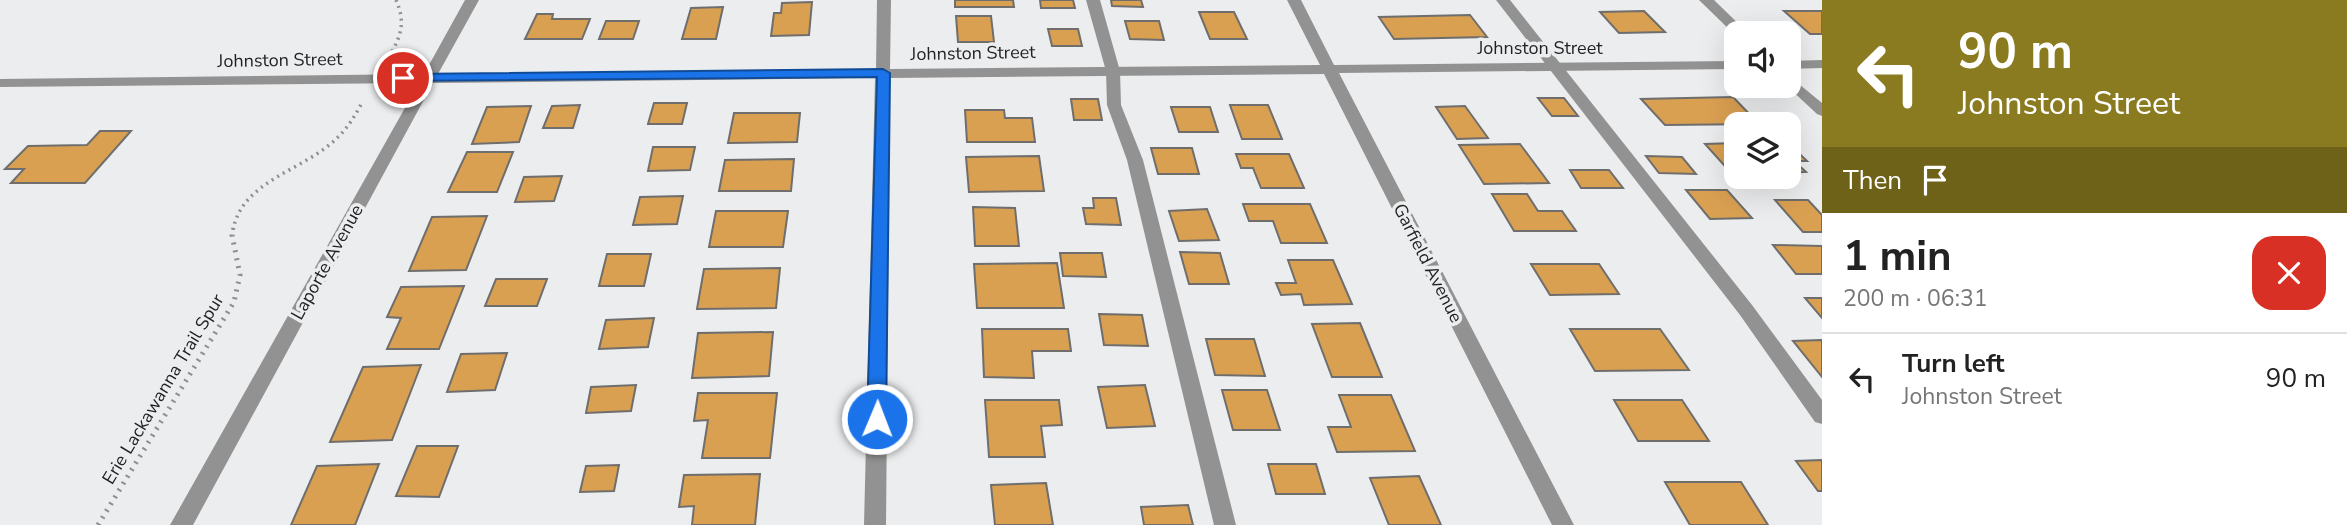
<!DOCTYPE html>
<meta charset="utf-8">
<style>
:root{--surface:#fff;--page:#f6f6f6;--text:#222;--muted:#767676;--line:#e0e0e0}
body{margin:0;font-family:"Nunito Sans",sans-serif;background:var(--page);color:var(--text);height:100vh;display:flex;flex-direction:column;font-size:26px;white-space:nowrap}
*{box-sizing:border-box;margin:0}
p{font-size:23px;color:var(--muted)}
.icon{flex:none;width:38px;height:38px;fill:none;stroke:currentColor;stroke-width:2;stroke-linecap:round;stroke-linejoin:round}
.map{position:relative;flex:1;overflow:hidden}
.side{display:flex;flex-direction:column;background:var(--surface);width:525px}
.side>*{flex:none}
.guide{background:#8a7b20;color:#fff;overflow:hidden}
.fabs{position:absolute;left:1724px;top:21px;display:grid;gap:14px}
.fabs a{display:grid;place-items:center;width:77px;height:77px;border-radius:14px;background:var(--surface);box-shadow:0 7px 28px #0002;font-size:35px}
.pin{position:absolute;display:grid;place-items:center;width:60px;height:60px;color:#fff;margin:-30px;border:4px solid #fff;border-radius:50%;box-shadow:0 2px 7px #0007}
.me{position:absolute;width:77px;margin:-38px;rotate:1deg;stroke-linejoin:round;filter:drop-shadow(0 0 5px #0008)}
.turn{display:flex;align-items:center;gap:24px;height:147px;padding:0 21px;font-size:32px}
.turn .icon{width:91px;height:91px;stroke-width:2.5}
.turn b{display:block;font-size:49px;line-height:60px}
.then{display:flex;align-items:center;height:66px;padding:0 21px;background:#0003;gap:14px;font-size:26px}
.round{display:grid;place-items:center;flex:none;width:74px;height:74px;border-radius:21px;background:var(--page)}
.summary{display:flex;align-items:center;justify-content:space-between;height:119px;padding:0 21px}
h1{font-size:42px;font-weight:700;line-height:52px}
ul{padding:0;list-style:none}
li{display:flex;align-items:center;gap:21px;height:91px;padding:0 21px;border-top:2px solid var(--line)}
li div{flex:1}
li b{display:block;font-size:26px}
li em{font-style:normal}
main{display:flex;flex:1;min-height:0}
.map>svg:first-child{display:block}
</style>
<main>
<div class="map">
<svg width="1822" height="525" viewBox="0 0 1822 525">
<rect width="100%" height="100%" fill="#ecedee"/>
<path fill="#daa052" stroke="#6f6e6d" stroke-width="2" d="M955,0H1013L1014,7H955Z
M1040,0H1073L1075,8H1041Z
M1111,0H1141L1143,7L1112,6Z
M812,2L809,35L771,36L774,13H781L782,3Z
M723,7L716,39H682L691,8Z
M1644,11L1665,32L1619,33L1600,12Z
M1784,11H1822V34H1810Z
M1199,12H1234L1247,39H1210Z
M537,14H553L552,19H590L582,39H525Z
M1470,15L1487,37L1394,39L1379,17Z
M956,16H991L994,42H958Z
M606,21H639L633,39H599Z
M1125,21H1159L1164,40L1130,39Z
M1048,29H1078L1082,46H1052Z
M1733,97L1759,124L1665,125L1641,99Z
M1538,98H1564L1578,116H1552Z
M1071,99H1098L1102,120H1074Z
M654,103H687L682,124H648Z
M580,105L573,128H543L552,106Z
M1230,105H1268L1282,139H1242Z
M531,106L519,142L472,144L487,107Z
M1465,106L1488,138L1457,139L1436,107Z
M1171,107H1210L1218,132H1179Z
M965,110H1004L1005,118H1032L1035,142H967Z
M734,113H800L797,142L728,143Z
M100,131H131L85,183H11L24,169H5L28,146L87,145Z
M1736,143V174H1732L1705,144Z
M1788,143L1807,161H1794L1806,172L1788,173Z
M1520,144L1549,183L1484,184L1459,145Z
M653,147H695L690,170L648,171Z
M1151,148H1192L1199,174H1158Z
M467,152H513L497,192H448Z
M1236,154H1289L1304,188H1261L1253,168H1241Z
M1039,156L1044,191L969,192L966,157Z
M1646,156L1682,157L1696,174L1659,173Z
M794,159L791,191H719L725,160Z
M1570,170H1609L1623,188H1581Z
M562,176L554,201L515,202L524,177Z
M1686,190H1727L1752,218L1710,219Z
M1492,194H1527L1538,211H1562L1576,231H1514Z
M683,196L677,224L633,225L640,197Z
M1093,198H1116L1121,225L1086,224L1083,208H1094Z
M1775,200H1808L1822,215V232H1803Z
M1243,204H1310L1327,243H1281L1273,221H1249Z
M973,207L1015,208L1019,246H975Z
M1207,209L1219,240L1179,241L1169,211Z
M716,211H788L783,247H709Z
M487,216L466,270L409,271L432,217Z
M1773,245L1822,246V274H1796Z
M1180,252L1220,253L1229,284H1189Z
M1060,253H1102L1106,277L1063,276Z
M607,254H651L644,286H599Z
M1288,260H1333L1352,304L1304,305L1301,294L1281,295L1276,283H1296Z
M1057,263L1064,308H977L974,264Z
M1531,264H1599L1619,294L1550,295Z
M780,268L776,308L697,309L704,269Z
M496,279H547L537,306H485Z
M464,286L439,349H387L401,318L387,317L401,287Z
M1805,298H1822V318Z
M1099,314L1142,315L1148,346L1104,345Z
M654,318L648,347L599,349L606,320Z
M1360,323L1382,377H1332L1312,324Z
M982,329H1068L1071,351H1032L1034,378L984,377Z
M1570,329H1660L1689,370L1595,371Z
M773,332L769,376L692,378L698,333Z
M1206,339H1254L1265,376L1215,375Z
M1822,340V377L1793,341Z
M507,353L495,390L447,392L461,354Z
M421,365L392,440L330,442L363,367Z
M636,385L631,411L586,413L591,387Z
M1145,385L1155,426L1107,428L1098,387Z
M1222,390H1267L1280,430H1233Z
M698,393H777L770,458H702L708,420L694,421Z
M1339,395H1391L1415,451L1337,452L1328,427H1351Z
M985,400H1059L1062,425L1041,426L1045,457H989Z
M1614,400H1682L1709,441H1638Z
M417,446H458L439,497L396,496Z
M1822,460V491H1818L1796,461Z
M379,464L355,525H291L317,466Z
M1268,464H1316L1325,494H1276Z
M619,465L614,491L580,492L586,466Z
M760,474L755,525H692L694,506L679,507L684,475Z
M1419,476L1441,525H1389L1370,478Z
M1665,482H1741L1768,525H1690Z
M1046,483L1053,525H995L991,485Z
M1188,505L1193,525H1144L1141,507Z"/>
<g fill="none" stroke-linecap="round" stroke-linejoin="round">
<path stroke="#8e8f90" stroke-width="3.5" stroke-dasharray="2 4.5" stroke-linecap="butt" d="M389,57C401,36 406,23 396,0
M233,230C242,181 302,171 335,140C347,129 355,116 363,101"/>
<path stroke="#8e8f90" stroke-width="5" stroke-dasharray="2 6" stroke-linecap="butt" d="M98,525L234,302L240,275L232,235L233,228"/>
<path fill="#929292" fill-rule="evenodd" d="M1086,0H1100L1120,71L1121,105L1143,160L1236,525H1214L1127,160L1107,105L1106,71Z
M1496,0H1510L1752,305L1822,400V424L1815,422L1740,315Z"/>
<path fill="#929292" fill-rule="evenodd" d="M465,0H479L438,74L876,70L877,0H891L890,69L1320,65L1287,0H1301L1334,65L1736,61V69L1339,73L1574,525H1552L1324,74L890,78L886,525H864L875,78L433,83L193,525H170L419,83L0,87V79L424,74Z
M1699,0H1714L1748,33H1736V36Z
M1822,60V68L1788,69V61Z
M1788,75L1822,103V116L1817,114L1787,86Z"/>
</g>
<path fill="#1a73e8" stroke="#114b97" stroke-width="2" d="M883,69L890,73L886,419L883,424L877,426L870,424L867,419L877,77L403,81L397,78L403,74Z"/>
<g text-anchor="middle" stroke-width="7" stroke-linejoin="round" paint-order="stroke">
<g font-size="18" fill="#1f2020" stroke="#ecedee">
<text x="1540" y="54">Johnston Street</text>
<text transform="translate(973 53) rotate(-1)" y="6">Johnston Street</text>
<text transform="translate(280 60) rotate(-1)" y="6">Johnston Street</text>
<text transform="translate(327 262) rotate(-61)" y="6">Laporte Avenue</text>
<text transform="translate(1428 263) rotate(63)" y="6">Garfield Avenue</text>
<text transform="translate(163 389) rotate(-59)" y="6">Erie Lackawanna Trail Spur</text>
</g>
</g>
</svg>
<div class="fabs">
<a><svg class="icon" aria-label="sound" viewBox="0 0 24 24"><path d="M4 9h4l5-4v14l-5-4H4zM17 9q2 3 0 6"/></svg></a>
<a><svg class="icon" aria-label="layers" viewBox="0 0 24 24"><path d="M12 4l9 5-9 5-9-5zM3 14l9 5 9-5"/></svg></a>
</div>
<div class="pin" style="left:403px;top:78px;background:#d93025"><svg class="icon" aria-label="arrive" viewBox="0 0 24 24"><path d="M6 21V4h12l-3 4 3 4H6"/></svg></div>
<svg class="me" style="left:877px;top:419px" viewBox="-20 -20 40 40"><circle r="17" fill="#1a73e8" stroke="#fff" stroke-width="3"/><path d="M0-11L8 9 0 5-8 9z" fill="#fff"/></svg>
</div>
<section class="side">
<div class="guide">
<div class="turn"><svg class="icon" aria-label="left" viewBox="0 0 24 24"><path d="M17 20v-9H6M10 6l-5 5 5 5"/></svg><div><b>90 m</b>Johnston Street</div></div>
<div class="then">Then<svg class="icon" aria-label="arrive" viewBox="0 0 24 24"><path d="M6 21V4h12l-3 4 3 4H6"/></svg></div>
</div>
<div class="summary"><div><h1>1 min</h1><p>200 m · 06:31</p></div><a class="round" style="background:#d93025;color:#fff"><svg class="icon" aria-label="close" viewBox="0 0 24 24"><path d="M6 6l12 12M18 6L6 18"/></svg></a></div>
<ul>
<li><svg class="icon" aria-label="left" viewBox="0 0 24 24"><path d="M17 20v-9H6M10 6l-5 5 5 5"/></svg><div><b>Turn left</b><p>Johnston Street</p></div><em>90 m</em></li>
</ul>
</section>
</main>
